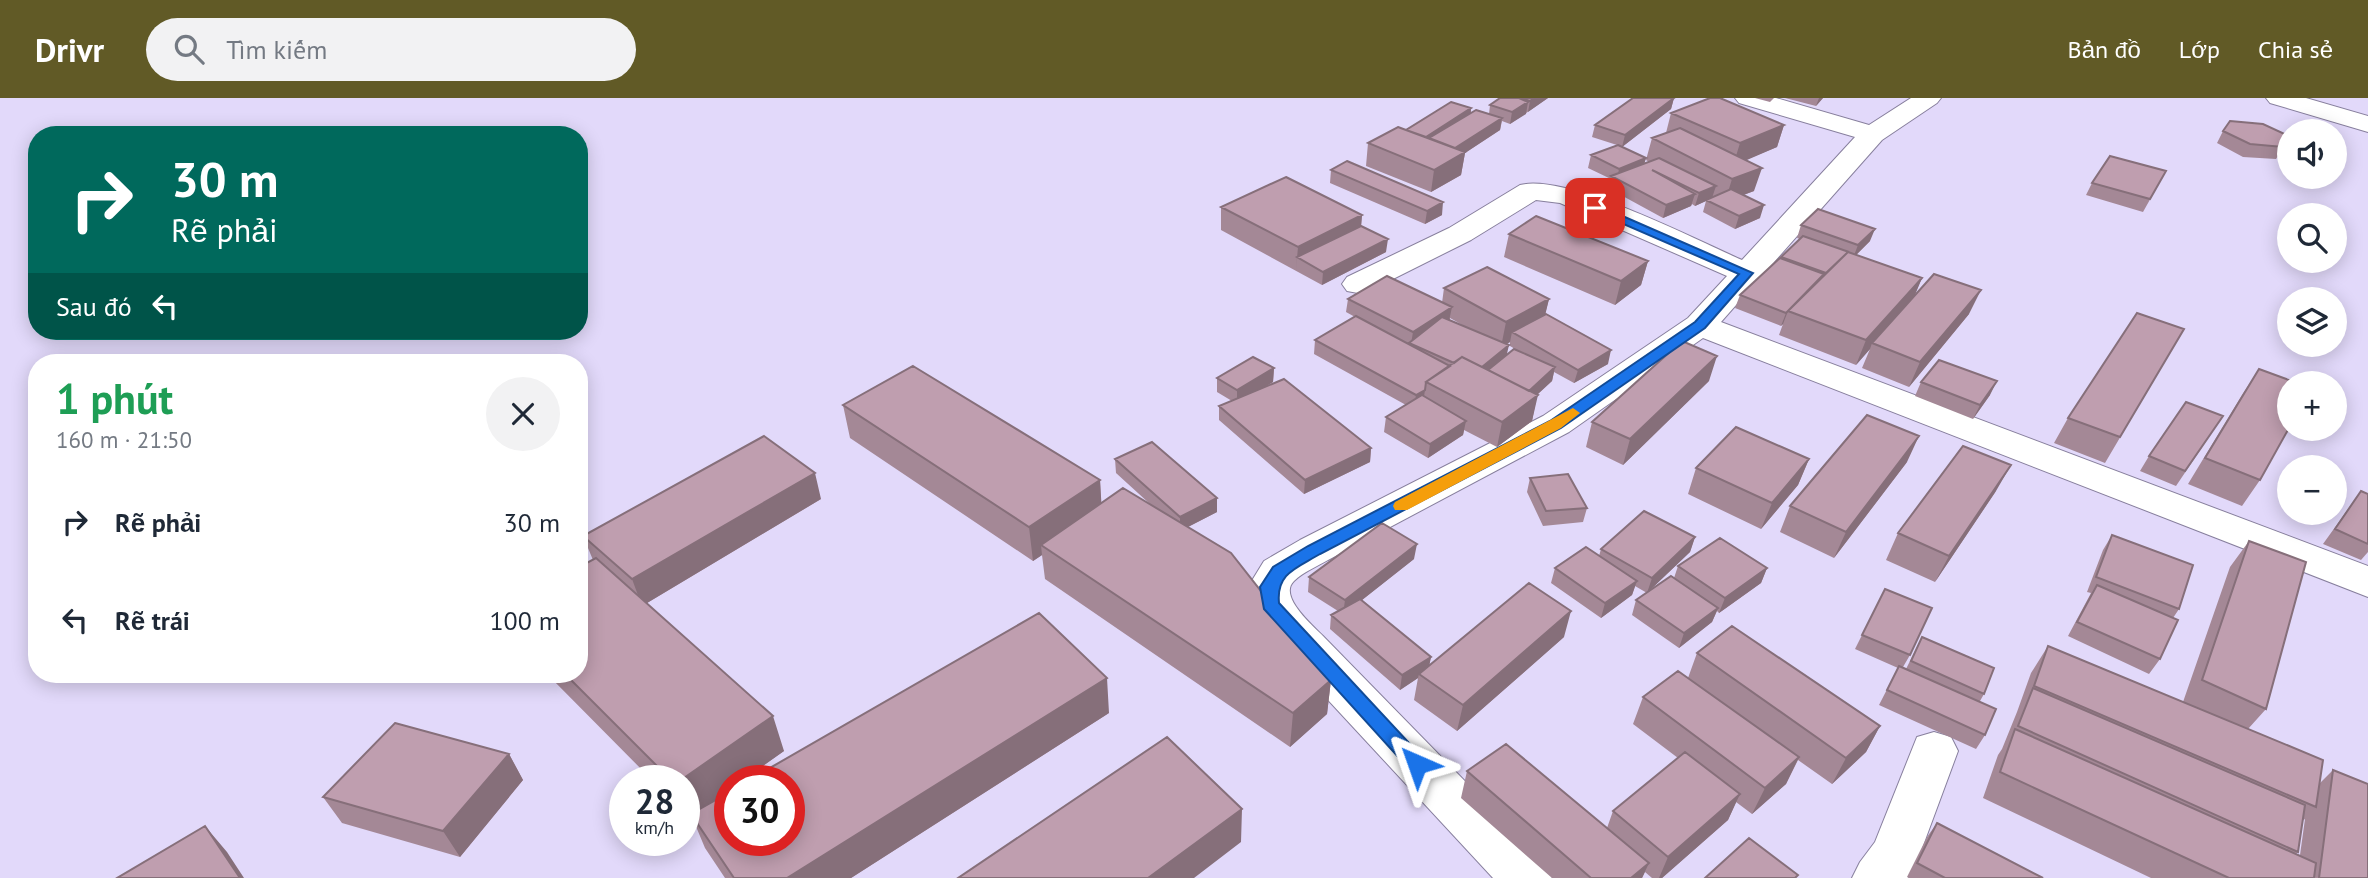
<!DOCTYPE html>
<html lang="vi">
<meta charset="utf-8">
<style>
:root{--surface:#fff;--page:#f2f2f3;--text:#1f2937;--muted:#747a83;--accent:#615a26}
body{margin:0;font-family:"PT Sans",sans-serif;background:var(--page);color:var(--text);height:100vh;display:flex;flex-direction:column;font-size:26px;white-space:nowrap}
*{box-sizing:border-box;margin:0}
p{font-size:23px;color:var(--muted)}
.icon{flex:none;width:38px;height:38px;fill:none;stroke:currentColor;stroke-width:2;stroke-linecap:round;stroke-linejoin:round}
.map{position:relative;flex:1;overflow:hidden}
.sheet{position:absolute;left:28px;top:256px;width:560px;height:329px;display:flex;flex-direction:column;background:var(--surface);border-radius:28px;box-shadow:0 4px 18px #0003}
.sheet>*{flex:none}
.guide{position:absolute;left:28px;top:28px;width:560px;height:214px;border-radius:28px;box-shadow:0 4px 18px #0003;background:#00695c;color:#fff;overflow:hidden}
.tools{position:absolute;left:2277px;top:21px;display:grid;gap:14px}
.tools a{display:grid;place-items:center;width:70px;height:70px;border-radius:50%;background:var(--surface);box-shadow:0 4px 18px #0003;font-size:35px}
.speed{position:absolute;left:609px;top:667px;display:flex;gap:14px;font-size:35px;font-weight:700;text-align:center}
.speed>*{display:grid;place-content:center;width:91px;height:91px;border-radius:50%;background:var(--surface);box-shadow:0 4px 18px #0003;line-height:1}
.speed small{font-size:18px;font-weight:400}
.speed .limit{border:10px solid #d22;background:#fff;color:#111}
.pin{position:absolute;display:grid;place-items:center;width:60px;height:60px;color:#fff;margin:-30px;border-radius:14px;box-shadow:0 4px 10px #0006}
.me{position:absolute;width:77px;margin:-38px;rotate:317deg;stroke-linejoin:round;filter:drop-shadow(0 0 5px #0008)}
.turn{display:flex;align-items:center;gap:24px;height:147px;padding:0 28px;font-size:32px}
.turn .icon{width:91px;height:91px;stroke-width:2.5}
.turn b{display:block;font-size:49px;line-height:60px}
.then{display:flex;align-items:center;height:66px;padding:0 28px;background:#0003;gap:14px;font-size:26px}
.round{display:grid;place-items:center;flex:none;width:74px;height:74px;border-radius:37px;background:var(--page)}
.headline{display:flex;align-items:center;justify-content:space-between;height:119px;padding:0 28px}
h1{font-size:42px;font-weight:700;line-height:52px;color:#1e9e55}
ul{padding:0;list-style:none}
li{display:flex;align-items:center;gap:21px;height:98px;padding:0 28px}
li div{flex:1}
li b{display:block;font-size:26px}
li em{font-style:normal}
header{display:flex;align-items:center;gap:42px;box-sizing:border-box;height:98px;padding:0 35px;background:var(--accent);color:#fff}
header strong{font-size:33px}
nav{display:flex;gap:38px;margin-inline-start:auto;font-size:24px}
.search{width:490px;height:63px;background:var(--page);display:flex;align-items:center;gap:18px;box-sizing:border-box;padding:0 24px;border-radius:38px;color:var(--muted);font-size:26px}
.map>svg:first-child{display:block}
</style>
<header>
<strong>Drivr</strong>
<div class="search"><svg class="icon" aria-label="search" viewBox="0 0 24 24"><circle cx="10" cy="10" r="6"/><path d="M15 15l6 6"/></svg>Tìm kiếm</div>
<nav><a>Bản đồ</a><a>Lớp</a><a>Chia sẻ</a></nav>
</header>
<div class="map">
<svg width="2368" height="780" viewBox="0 0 2368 780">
<rect width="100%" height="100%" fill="#e2d9fa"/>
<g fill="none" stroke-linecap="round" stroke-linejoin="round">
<g stroke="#877f9d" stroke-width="2">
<path id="minor" d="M1735,0H1776L1869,27L1911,0H1941L1937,5L1882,42L1721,224L2368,468V499L1703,240L1569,334L1328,462C1318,468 1303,474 1294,483C1278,498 1312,527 1323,538L1544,764L1552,780H1493L1291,562L1249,507L1248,489L1264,463L1300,442L1543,318L1688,220L1727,178L1560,105L1536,102L1471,142L1369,193L1358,195L1347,193L1342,186L1347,179L1449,130L1520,87C1567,75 1694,141 1742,162L1855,39L1739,5Z
M2266,0H2306L2368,18V34L2270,5Z
M1934,634L1951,639L1958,653L1914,772L1908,780H1852L1860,764L1875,744L1917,639Z"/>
</g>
<use href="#minor" fill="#fff" fill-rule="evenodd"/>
</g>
<path fill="#a48896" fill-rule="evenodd" d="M1500,0H1548L1510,26L1502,23L1500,32L1465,55L1461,77L1431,94L1366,68L1368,45L1406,32L1471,10V15L1489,16L1490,7Z
M1674,0L1671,11L1622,49L1646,60L1644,66L1649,64L1646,62L1652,40L1666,35L1671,15L1784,27L1777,49L1745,62L1754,93L1743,97L1760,120L1735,131L1703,114L1706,103L1695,108L1692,106L1691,108L1663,120L1608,90L1611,81L1588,70L1591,57L1617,47L1592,39L1595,27Z
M1755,0H1774L1770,4Z
M1785,0H1823L1816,8Z
M2223,33L2289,41L2276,61L2243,59L2217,45Z
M1331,72L1442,117L1425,126L1330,85Z
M2166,73L2143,114L2086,97L2092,85Z
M1221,109L1362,117L1361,128L1386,154L1322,187L1221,132Z
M1801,127L1870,143L1856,157L1922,180L1914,198L1969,216L1909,289L1862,270L1870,251L1856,267L1779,237L1783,226L1781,228L1735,210L1740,197L1781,160L1800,141L1797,140Z
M1509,136L1648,163L1641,187L1615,207L1504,159Z
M1444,190L1549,201L1545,216L1608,266L1574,285L1554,274L1552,283L1537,297L1532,323L1497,349L1464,332L1463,337L1428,360L1384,334L1386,319L1406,307L1314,256L1315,242L1355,219L1346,214L1348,201L1442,205ZM1450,220L1466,229L1450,222ZM1510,244V248L1520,254L1507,257V246Z
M2184,231L2105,365L2054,345L2068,320Z
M1274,270L1273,284L1265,289L1371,350L1370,364L1304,396L1219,322V308L1232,303L1217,294V280Z
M2259,271L2260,382L2242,408L2188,386L2242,297Z
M1709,283L1623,367L1586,349L1592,324Z
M1921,284L1990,297L1973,321L1915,298Z
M843,307L1100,382L1101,405L1150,406L1116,375L1115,361L1217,414L1188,429L1331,582L1327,616L1290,649L1045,481L1042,457L1033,463L850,340Z
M2223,318L2176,388L2140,373L2149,358Z
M1809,361L1798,387L1761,431L1688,396L1696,370Z
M1907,364L1834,460L1780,434L1790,408Z
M1530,380L1587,410L1583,424L1543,428L1527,394Z
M1996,393L1935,484L1886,462L1898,435Z
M2361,393L2368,396V454L2361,462L2323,446Z
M821,401L647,505L784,653L743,682H730V692L717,701L1109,615L851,780H725L705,750L692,719L690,721L684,715V682H652L547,576H579L593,462L583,438Z
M2112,437L2179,511L2173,520L2160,561L2149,576L2068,538L2091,495L2087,494L2103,452Z
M1695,439L1690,454L1647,495L1635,488L1632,497L1601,520L1551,485L1555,470L1599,458L1601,451Z
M2249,443L2266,611L2248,631L2319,686L2333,672L2368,780H2151L1983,700L1998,657L2002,651L2017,614L2031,575L2048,548L2183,604L2230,469ZM2305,721L2300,757L2296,756L2298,754L2302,723Z
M1414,461L1362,502L1431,559L1429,567L1564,539L1457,633L1414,602L1418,580L1400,592L1330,531L1331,517L1338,513L1308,494L1309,479Z
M1678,468L1767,470L1761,485L1719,515L1717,513L1712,524L1679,550L1632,517L1636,502L1674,480Z
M1885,491L1910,557L1903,569L1906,571L1922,539L1984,596L1980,603L1985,637L1976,651L1879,607L1898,570L1855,551Z
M1697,555L1880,628L1866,654L1832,686L1798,662L1786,686L1752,716L1736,704L1728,722L1662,780H1652L1645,774L1642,780H1552L1461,700L1467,673L1607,730L1613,713L1678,660L1633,626L1643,599L1688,580Z
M509,656L523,682L460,759L342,725L323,699Z
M1937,725L2043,780H1909L1907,779L1927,739Z"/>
<path fill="#866f7a" d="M1534,0H1548L1528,14L1530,3Z
M1674,0L1671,11L1622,49L1625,37Z
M1819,0H1823L1816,8Z
M1528,4L1526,16L1510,26L1512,14Z
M1471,10L1470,22L1429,49L1418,44Z
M1502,20L1500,32L1465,55L1461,77L1431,94L1434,72L1447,55Z
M1784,27L1777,49L1733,68L1740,45Z
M1646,60L1642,73L1617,81L1619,71Z
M1762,70L1754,93L1725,104L1732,81Z
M1716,88L1712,100L1706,102V103L1695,108L1699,95Z
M1695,96L1691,108L1663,120L1666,107Z
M1443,104L1442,117L1425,126L1427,113Z
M1764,107L1760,120L1735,131L1739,118Z
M1362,117L1360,141L1297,159L1296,172L1298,149Z
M1875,131L1870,143L1853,160L1858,147Z
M1388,141L1386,154L1322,187L1323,174Z
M1648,163L1641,187L1615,207L1621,183Z
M1922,180L1912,204L1872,245L1870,251L1856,267L1866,242Z
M1981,192L1969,216L1909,289L1920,264Z
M1549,201L1543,226L1512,234L1510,244L1501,249L1506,224Z
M1452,209L1449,223L1411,246L1413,234Z
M1788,213L1783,226L1781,228L1786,215Z
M1509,247L1506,260L1486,278L1476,274Z
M1611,252L1608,266L1574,285L1578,272Z
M1717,258L1709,283L1623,367L1630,341Z
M1555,269L1552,283L1529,304L1538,297L1532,323L1497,349L1502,324L1526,296Z
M1274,270L1273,284L1237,306V292Z
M1997,283L1990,297L1973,321L1980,307Z
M1425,292L1423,305L1414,311L1416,297Z
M1466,323L1463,337L1428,360L1430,346Z
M1919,338L1907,364L1834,460L1846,434Z
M1371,350L1370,364L1304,396L1305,382Z
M1809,361L1798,387L1761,431L1772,405Z
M2011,367L1996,393L1935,484L1949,458Z
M815,375L821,401L642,508L632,481Z
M1100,382L1102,415L1041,447L1042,457L1033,463L1029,429Z
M1217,400V414L1180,433V419Z
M1695,439L1690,454L1647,495L1652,480Z
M1417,446L1414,461L1343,517L1345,502Z
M1767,470L1761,485L1719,515L1725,500Z
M1637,483L1632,497L1601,520L1605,505Z
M1718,510L1712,524L1679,550L1684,535Z
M1571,513L1564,539L1457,633L1463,607Z
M1431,559L1428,574L1419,576L1418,580L1400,592L1402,577Z
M1107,580L1109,615L851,780H787Z
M1331,582L1327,616L1290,649L1293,615Z
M773,618L784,653L743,682H730V692L690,721L684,708V682H681Z
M1880,628L1866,654L1832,686L1846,660Z
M509,656L523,682L460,759L443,733Z
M1799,659L1786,686L1752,716L1765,690Z
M1740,696L1728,722L1662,780H1659L1668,759Z
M1242,711L1241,744L1194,780H1148Z
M205,728L227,754L244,780H240Z
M1649,765L1642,780H1631Z"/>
<path fill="#bf9eaf" stroke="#866f7a" stroke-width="2" d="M1500,0H1519L1528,4L1512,14L1490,7Z
M1521,0H1534L1530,3Z
M1633,0H1674L1625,37L1595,27Z
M1710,0H1720L1784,27L1740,45L1671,15Z
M1451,4L1471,10L1426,39L1406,32Z
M1476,12L1502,20L1455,50L1429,40Z
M2230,23L2263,26L2289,38V40L2283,49L2250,46L2223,33Z
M1398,29L1465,54L1434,72L1368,45Z
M1680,30L1762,70L1732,81L1652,40Z
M1618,47L1646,60L1619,71L1591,57Z
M2110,58L2166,73L2150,101L2092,85Z
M1659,60L1716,88L1699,95L1652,72L1695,96L1666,107L1611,78Z
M1347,63L1443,104L1427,113L1331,72Z
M1286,79L1362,117L1298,149L1221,109Z
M1731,91L1764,107L1739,118L1706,102Z
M1818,111L1875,131L1858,147L1801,127Z
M1536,118L1648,163L1621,183L1509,136Z
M1361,128L1388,141L1323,174L1297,159Z
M1803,138L1849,154H1848L1826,175L1781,159Z
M1848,154L1922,180L1866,242L1788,213Z
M1780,160L1824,176L1786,215L1740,197Z
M1487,169L1549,201L1506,224L1444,190Z
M1934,176L1981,192L1920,264L1872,245Z
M1387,178L1452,209L1413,234L1348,201Z
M2137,215L2184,231L2120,339L2068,320Z
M1546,216L1611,252L1578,272L1512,234Z
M1356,218L1450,268L1426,284L1425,292L1416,297L1315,242Z
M1442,219L1509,247L1482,269L1462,259L1454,265L1409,245Z
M1682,243L1717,258L1630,341L1592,324Z
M1514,251L1555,269L1529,293L1488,272Z
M1253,259L1274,270L1237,292L1217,280Z
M1462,259L1538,297L1502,324L1426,284Z
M1939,262L1997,283L1980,307L1921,284Z
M913,268L1100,382L1029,429L843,307Z
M2259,271L2297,285H2289V330L2260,382L2205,360Z
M1284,281L1371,350L1305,382L1219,308Z
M1422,297L1466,323L1430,346L1386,319Z
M2186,304L2223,318L2185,373L2149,358Z
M1867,317L1919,338L1846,434L1790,408Z
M1736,329L1809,361L1772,405L1696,370Z
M764,338L815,375L632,481L583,438Z
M1152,344L1217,400L1180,419L1115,361Z
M1963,348L2011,367L1949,458L1898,435Z
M1568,376L1587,410L1546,413L1530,380Z
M1123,390L1231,455L1331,582L1293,615L1041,447Z
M2361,393L2368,396V446L2335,431Z
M1644,413L1695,439L1652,480L1601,451Z
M1382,425L1417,446L1345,502L1309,479Z
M2112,437L2193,467L2179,511L2096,479Z
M1720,440L1767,470L1725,500L1678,468Z
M2249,443L2306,464L2266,611L2202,582Z
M1586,449L1637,483L1605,505L1555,470Z
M596,460L773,618L681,682H671L565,576H579V469Z
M1671,478L1718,510L1684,535L1636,502Z
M1529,485L1571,513L1463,607L1419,576Z
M2097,487L2178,522L2160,561L2077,524Z
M1885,491L1932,510L1910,557L1862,537Z
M1360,501L1431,559L1402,577L1331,517Z
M1039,515L1107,580L787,780H734L691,716L730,694V742H789V682H749Z
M1732,528L1880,628L1846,660L1697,555Z
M1922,539L1994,570L1984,596L1911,563Z
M2048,548L2323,662L2316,709L2034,588Z
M1899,568L1996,611L1985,637L1887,592Z
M1678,573L1799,659L1765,690L1643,599Z
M2033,590L2305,707L2298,754L2018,628Z
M395,625L509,656L443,733L323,699Z
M2015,631L2316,765L2314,780H2229L2000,674Z
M1167,639L1242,711L1148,780H958Z
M1506,646L1649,765L1631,780H1591L1467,673Z
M1685,654L1740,696L1668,759L1613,713Z
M2333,672L2368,686V780H2319Z
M1937,725L2043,780H1945L1917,765Z
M205,728L240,780H117Z
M1749,740L1798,777L1795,780H1705Z"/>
<path fill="#1a73e8" stroke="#114b97" stroke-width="2" d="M1595,106L1753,175L1705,230L1561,330L1320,456C1297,470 1276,475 1279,505L1424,661L1427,666L1424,672L1417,674L1410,672L1264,511L1260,489L1273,469L1308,448L1550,323L1695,224L1739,176L1591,112L1589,110Z"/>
<path fill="#f59e0b" d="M1573,310L1580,315L1561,330L1407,412H1395L1393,408L1395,404Z"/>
</svg>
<div class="tools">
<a><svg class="icon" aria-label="sound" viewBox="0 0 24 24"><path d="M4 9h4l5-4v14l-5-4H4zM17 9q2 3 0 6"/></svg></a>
<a><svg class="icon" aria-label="search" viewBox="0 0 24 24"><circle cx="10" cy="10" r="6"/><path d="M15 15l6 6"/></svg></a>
<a><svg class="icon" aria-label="layers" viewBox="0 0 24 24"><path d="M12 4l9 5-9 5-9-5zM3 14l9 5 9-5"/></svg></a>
<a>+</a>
<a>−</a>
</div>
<div class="speed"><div>28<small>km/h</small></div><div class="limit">30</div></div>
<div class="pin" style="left:1595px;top:110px;background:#d93025"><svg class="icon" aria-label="arrive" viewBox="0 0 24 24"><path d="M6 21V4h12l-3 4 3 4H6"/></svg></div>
<svg class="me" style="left:1417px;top:666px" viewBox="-20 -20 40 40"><path d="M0-17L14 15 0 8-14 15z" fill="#1a73e8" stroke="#fff" stroke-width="4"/></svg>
<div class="guide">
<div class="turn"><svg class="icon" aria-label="right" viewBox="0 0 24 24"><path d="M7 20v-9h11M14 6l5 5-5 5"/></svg><div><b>30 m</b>Rẽ phải</div></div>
<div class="then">Sau đó<svg class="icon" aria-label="left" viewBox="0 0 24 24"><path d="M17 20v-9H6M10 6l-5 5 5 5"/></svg></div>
</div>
<section class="sheet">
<div class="headline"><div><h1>1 phút</h1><p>160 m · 21:50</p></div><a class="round"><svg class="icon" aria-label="close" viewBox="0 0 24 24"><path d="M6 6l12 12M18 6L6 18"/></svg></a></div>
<ul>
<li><svg class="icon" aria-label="right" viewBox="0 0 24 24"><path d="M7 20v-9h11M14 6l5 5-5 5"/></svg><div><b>Rẽ phải</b></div><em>30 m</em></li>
<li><svg class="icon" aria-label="left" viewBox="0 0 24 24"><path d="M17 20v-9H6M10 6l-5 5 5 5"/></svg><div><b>Rẽ trái</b></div><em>100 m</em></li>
</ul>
</section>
</div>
